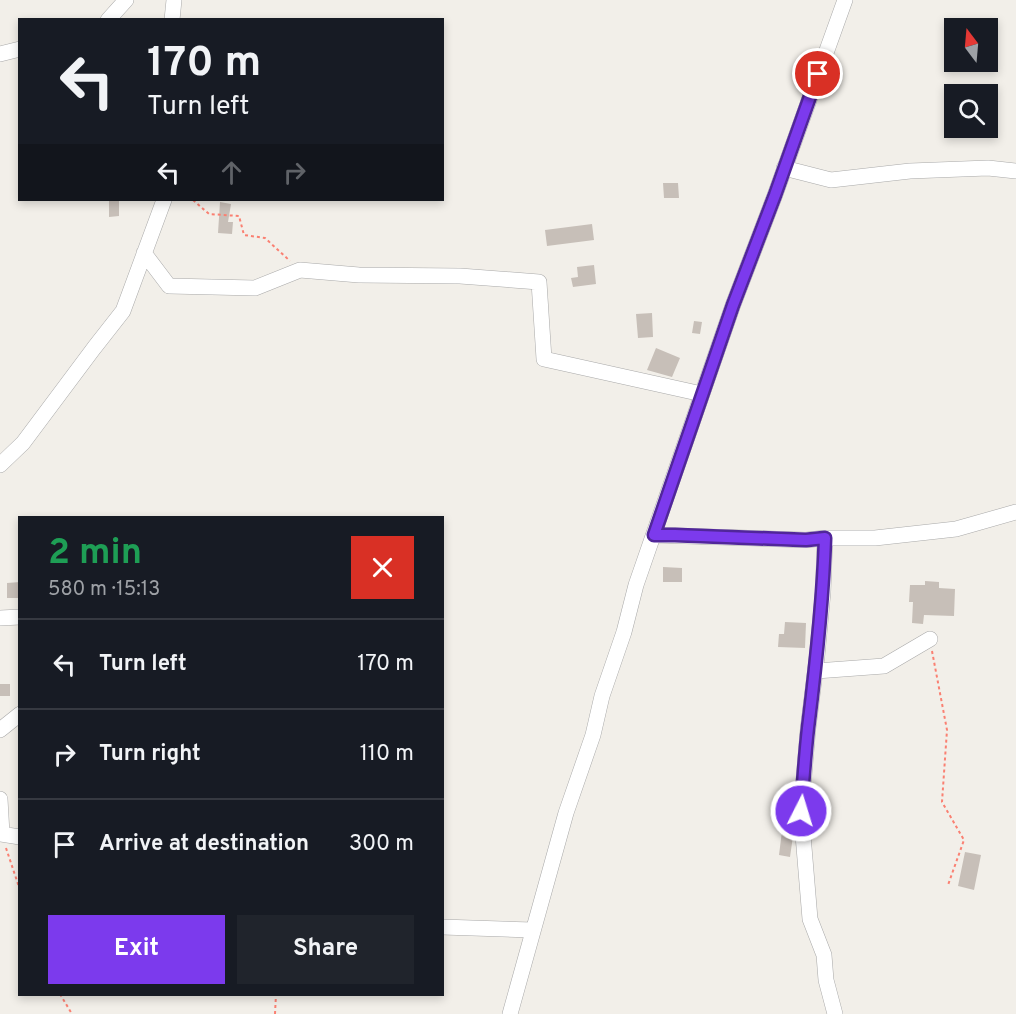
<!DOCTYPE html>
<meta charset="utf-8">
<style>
:root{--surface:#171b24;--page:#20242c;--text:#f1f3f6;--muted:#9ea1a6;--line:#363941;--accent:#7c3aed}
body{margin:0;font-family:Overpass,sans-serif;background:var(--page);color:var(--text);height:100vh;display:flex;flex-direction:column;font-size:22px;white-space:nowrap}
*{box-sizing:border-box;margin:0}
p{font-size:20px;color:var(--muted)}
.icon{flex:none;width:33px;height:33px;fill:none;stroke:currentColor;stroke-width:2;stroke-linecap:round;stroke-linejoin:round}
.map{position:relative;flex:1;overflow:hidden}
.panel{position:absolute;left:18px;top:516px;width:426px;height:480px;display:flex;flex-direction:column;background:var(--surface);border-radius:0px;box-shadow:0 3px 9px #0003}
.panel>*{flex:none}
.hud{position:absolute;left:18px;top:18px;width:426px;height:183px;border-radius:0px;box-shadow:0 3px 9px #0003;background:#171b24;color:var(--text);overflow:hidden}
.needle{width:39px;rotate:344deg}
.buttons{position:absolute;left:944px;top:18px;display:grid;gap:12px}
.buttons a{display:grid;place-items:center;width:54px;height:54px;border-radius:0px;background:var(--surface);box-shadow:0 3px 9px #0003;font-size:30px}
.pin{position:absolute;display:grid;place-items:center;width:51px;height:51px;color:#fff;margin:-26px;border:3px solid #fff;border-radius:50%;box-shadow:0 2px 6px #0007}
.me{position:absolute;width:66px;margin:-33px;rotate:5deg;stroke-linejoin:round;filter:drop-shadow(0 0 4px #0008)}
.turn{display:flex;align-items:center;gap:21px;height:126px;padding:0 30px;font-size:27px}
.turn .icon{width:78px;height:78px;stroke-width:2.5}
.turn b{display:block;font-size:42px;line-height:51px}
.lanes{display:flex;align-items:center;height:57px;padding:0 30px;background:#0003;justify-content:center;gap:30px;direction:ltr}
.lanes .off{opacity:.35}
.round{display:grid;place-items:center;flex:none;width:63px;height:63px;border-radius:0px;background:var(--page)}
.headline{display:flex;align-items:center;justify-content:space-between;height:102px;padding:0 30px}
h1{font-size:36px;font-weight:700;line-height:45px;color:#1e9e55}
.primary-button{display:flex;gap:12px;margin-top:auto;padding:12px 30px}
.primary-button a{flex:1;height:69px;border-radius:0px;background:var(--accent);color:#fff;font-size:24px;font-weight:700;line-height:69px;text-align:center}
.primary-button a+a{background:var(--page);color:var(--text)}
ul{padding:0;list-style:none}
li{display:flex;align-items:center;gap:18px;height:90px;padding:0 30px;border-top:2px solid var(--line)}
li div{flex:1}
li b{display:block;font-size:22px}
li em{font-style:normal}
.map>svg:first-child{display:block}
</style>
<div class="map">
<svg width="1016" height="1014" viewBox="0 0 1016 1014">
<rect width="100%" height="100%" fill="#f2efe9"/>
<path fill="#c7bfb8" d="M663,183H678L679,198H664Z
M109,200H119V216L109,217Z
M220,202L231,204L228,222H233L232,234L218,233Z
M592,224L594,240L547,246L545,230Z
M594,265L596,284L573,287L571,278L578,277L577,267Z
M652,313L653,337L638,338L636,314Z
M694,321L702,322L700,334L692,333Z
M656,348L680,358L672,377L647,370Z
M663,567L682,568V582H663Z
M925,581L939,582V588L955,589L954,616L924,615L923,624L912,623L913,602H909L910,585H925Z
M20,582V598H7V583Z
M785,622L806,623L805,648L778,647L779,634H784Z
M0,684H10V696H0Z
M783,823L792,824L793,836L790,857L779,855Z
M965,852L981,855L974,890L958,886Z"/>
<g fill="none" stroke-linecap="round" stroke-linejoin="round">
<g stroke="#a9a9a9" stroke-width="16">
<path id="minor" d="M108,20L126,0
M172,20L174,0
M0,54L20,49
M784,168L831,180L910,171L988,168L1016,171
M144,253L169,286L255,288L300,270L359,275L460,276L539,282L544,359L702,394
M0,465L23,443L94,348L123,311L164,200
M654,535L806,540L825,538H875L956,529L1016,512
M825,538L823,592L817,656L808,729L801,811L810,919L824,955L826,980L835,1014
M0,618L20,617
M816,671L884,666L930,639
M0,730L20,714
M0,799L2,834
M0,834L20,837
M442,927L532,930
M510,1014L566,813L593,735L602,696L624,632L636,585L733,305L775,195L845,0"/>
</g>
<path stroke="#fa8072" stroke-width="2" stroke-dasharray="3 3" stroke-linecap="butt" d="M193,200L209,214L239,216L244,235L265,238L290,261
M932,651L947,730L942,802L964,840L948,885
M6,848L20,890
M60,994L72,1014
M275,1014L276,994"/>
<use href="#minor" stroke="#fff" stroke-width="15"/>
</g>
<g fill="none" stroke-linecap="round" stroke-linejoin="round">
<g stroke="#51269a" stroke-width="15">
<path id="route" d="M801,811C803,783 805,755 808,728C816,664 823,602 825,538L806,540L675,535H654L733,305L775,195L818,74"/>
</g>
<use href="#route" stroke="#7c3aed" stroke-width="10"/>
</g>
</svg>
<div class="buttons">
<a><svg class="needle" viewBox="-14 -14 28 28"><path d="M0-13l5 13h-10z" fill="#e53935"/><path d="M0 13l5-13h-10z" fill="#9ea1a6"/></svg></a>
<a><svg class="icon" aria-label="search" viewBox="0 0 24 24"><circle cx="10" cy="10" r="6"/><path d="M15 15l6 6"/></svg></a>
</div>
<div class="pin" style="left:818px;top:74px;background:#d93025"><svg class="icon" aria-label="arrive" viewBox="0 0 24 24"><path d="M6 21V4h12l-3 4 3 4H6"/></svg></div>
<svg class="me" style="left:801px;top:811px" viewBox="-20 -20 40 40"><circle r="17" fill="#7c3aed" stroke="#fff" stroke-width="3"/><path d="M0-11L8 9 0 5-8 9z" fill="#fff"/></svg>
<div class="hud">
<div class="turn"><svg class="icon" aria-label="left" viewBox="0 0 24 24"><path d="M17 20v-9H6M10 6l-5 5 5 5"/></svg><div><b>170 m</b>Turn left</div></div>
<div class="lanes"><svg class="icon" aria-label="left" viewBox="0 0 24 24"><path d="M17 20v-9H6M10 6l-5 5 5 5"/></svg><svg class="icon off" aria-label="ahead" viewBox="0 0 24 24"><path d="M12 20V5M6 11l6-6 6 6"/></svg><svg class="icon off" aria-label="right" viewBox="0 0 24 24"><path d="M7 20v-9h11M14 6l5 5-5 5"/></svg></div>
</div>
<section class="panel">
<div class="headline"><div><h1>2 min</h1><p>580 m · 15:13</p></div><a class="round" style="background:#d93025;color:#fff"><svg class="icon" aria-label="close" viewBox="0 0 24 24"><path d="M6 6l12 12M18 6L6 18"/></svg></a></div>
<ul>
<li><svg class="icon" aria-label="left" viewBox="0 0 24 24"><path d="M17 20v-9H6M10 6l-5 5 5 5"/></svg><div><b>Turn left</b></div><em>170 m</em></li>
<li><svg class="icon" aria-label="right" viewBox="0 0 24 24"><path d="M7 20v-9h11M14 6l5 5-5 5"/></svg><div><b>Turn right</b></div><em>110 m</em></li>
<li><svg class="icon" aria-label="arrive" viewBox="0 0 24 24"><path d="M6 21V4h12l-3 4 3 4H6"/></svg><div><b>Arrive at destination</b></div><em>300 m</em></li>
</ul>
<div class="primary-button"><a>Exit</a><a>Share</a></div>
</section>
</div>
